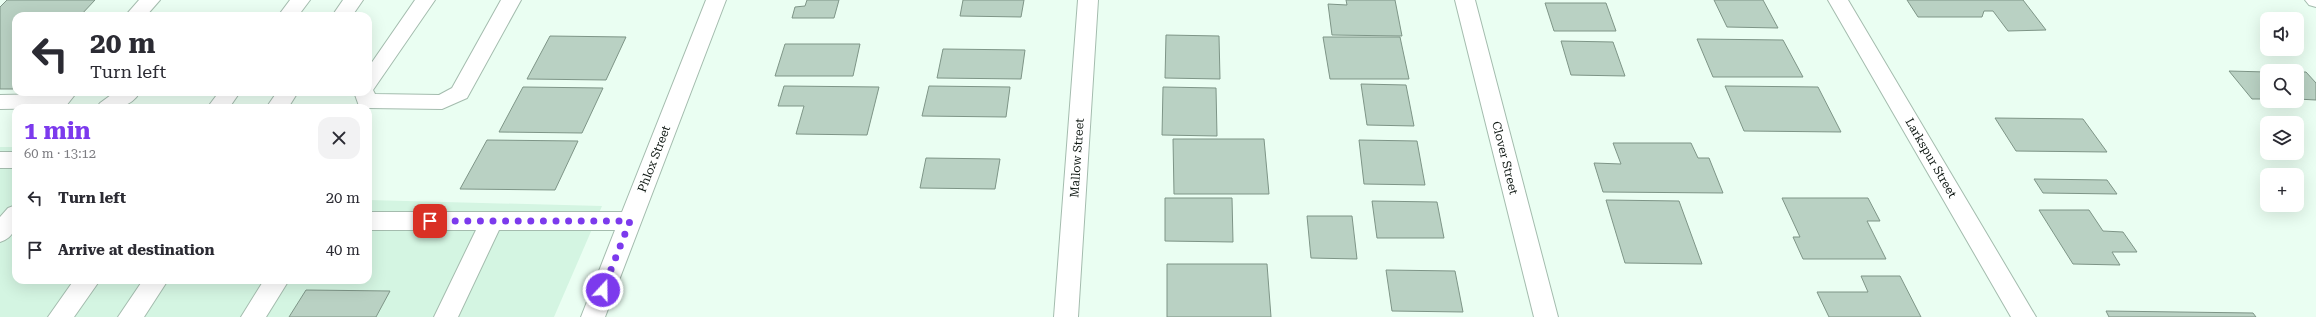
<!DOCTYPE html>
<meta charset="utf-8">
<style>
:root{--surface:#fff;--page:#f2f2f3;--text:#2b2b33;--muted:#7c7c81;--accent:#7c3aed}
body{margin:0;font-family:"Roboto Serif",serif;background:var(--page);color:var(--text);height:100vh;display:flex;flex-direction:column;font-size:15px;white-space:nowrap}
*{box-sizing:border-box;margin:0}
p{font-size:13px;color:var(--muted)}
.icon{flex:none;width:22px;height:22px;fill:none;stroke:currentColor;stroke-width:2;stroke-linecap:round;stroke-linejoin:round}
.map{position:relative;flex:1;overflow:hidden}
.sheet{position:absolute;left:12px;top:104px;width:360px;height:180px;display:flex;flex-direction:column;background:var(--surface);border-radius:12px;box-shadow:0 4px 16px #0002}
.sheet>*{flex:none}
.top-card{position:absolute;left:12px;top:12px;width:360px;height:84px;border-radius:12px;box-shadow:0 4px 16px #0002;background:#fff;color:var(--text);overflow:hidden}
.controls{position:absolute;left:2260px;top:12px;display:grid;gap:8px}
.controls a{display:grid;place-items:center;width:44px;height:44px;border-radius:8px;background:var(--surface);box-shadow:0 4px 16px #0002;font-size:20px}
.pin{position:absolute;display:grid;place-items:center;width:34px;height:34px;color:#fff;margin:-17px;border-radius:8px;box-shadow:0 2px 6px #0006}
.me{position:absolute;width:44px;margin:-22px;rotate:21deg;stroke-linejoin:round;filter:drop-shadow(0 0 3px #0008)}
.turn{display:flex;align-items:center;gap:14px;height:84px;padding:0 12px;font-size:18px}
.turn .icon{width:52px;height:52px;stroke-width:2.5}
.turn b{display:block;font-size:28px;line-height:34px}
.round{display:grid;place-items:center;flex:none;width:42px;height:42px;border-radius:12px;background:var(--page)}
.head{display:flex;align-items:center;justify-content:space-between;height:68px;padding:0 12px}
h1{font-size:24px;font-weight:700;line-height:30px;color:var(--accent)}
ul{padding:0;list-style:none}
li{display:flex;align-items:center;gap:12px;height:52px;padding:0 12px}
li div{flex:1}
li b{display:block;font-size:15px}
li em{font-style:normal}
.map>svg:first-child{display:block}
</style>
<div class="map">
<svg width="2316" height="317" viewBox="0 0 2316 317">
<rect width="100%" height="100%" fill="#eafef2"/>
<path fill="#d4f5e2" d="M0,147H16V280H368V200L602,206L554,317H0Z"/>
<path fill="#b9d1c3" stroke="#7e9587" d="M7,0H95L80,16H16V85L13,89H0V7Z
M807,0H839L834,18H792L795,7L805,6Z
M963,0H1024L1021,17L960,16Z
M1346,0H1395L1402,36L1332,35L1328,4L1347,5Z
M1714,0H1763L1778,28L1727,27Z
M1907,0H2023L2046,30L2008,31L1993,11H1984L1982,17H1918Z
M1545,3H1606L1616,31H1554Z
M1166,35L1219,36L1220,79L1165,78Z
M550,36L626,37L606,80L527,79Z
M1323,37H1400L1409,79H1330Z
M1697,39L1783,40L1803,77H1713Z
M1561,41L1613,42L1625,76L1571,75Z
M785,44H860L853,76H775Z
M943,49L1025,50L1021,79L937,78Z
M2229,71L2267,72V99H2252Z
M2297,72H2306L2316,83V100L2297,99Z
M1361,84L1406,85L1414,126L1367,125Z
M784,86L879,87L867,135L796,134L804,106H778Z
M929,86L1010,87L1006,117L922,116Z
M1725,86L1818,87L1841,132L1744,131Z
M523,87L603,88L582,133L499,132Z
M1163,87L1216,88L1217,136L1162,135Z
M1995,118L2083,119L2107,152L2016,151Z
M1173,139H1264L1269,194H1174Z
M487,140L578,141L555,190L460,189Z
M1359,140L1417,141L1425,185L1364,184Z
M1613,143H1691L1698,158H1709L1723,193L1603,192L1594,163L1621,164Z
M926,158L1000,159L995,189L920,188Z
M2034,179L2107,180L2117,194L2043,193Z
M1165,198H1232L1233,242L1165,241Z
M1782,198H1868L1880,221H1867L1886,259H1803L1793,237H1800Z
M1606,200L1679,201L1702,264L1625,263Z
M1372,201L1437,202L1444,238H1377Z
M2039,210H2089L2103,231L2123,232L2137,252H2112L2120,265L2073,264Z
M1307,216H1352L1357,259L1311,258Z
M1167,264H1267L1271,317H1167Z
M1386,270L1455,271L1463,312L1392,311Z
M1861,276H1900L1921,317H1829L1817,292H1868Z
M306,290L390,291L376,317H289Z
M2106,311L2253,313L2256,317H2109Z"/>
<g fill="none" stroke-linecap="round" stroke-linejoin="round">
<g stroke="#a4bcae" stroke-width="2">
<path id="minor" d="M139,0H160L146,16H125Z
M290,0H310L298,16H278Z
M343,0H363L352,16H332Z
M415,0H435L373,90L375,94L439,95L452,88L501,0H521L467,98L442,109L368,108L359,106L354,92H368V68Z
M706,0H726L605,317H581L615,230H499L458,317H434L476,230H368V212H622Z
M1078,0H1098L1078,317H1054Z
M1455,0H1475L1558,317H1534Z
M1828,0H1848L2036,317H2011Z
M2305,0H2316V7L2309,5Z
M55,92H77L66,106L60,108L0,109V95L53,94Z
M115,92H140C130,109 114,108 96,108L100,103Z
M219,92H240L229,108H207Z
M277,92H298L288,108H266Z
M0,152H16V168H0Z
M16,205C16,222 18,236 0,242V217L8,208Z
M74,280H100L74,317H48Z
M143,280H168L144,317H118Z
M264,280H289L266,317H241Z"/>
</g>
<use href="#minor" fill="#fff" fill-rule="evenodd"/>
</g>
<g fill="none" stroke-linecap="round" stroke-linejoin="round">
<path stroke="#7c3aed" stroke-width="7" stroke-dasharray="0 12.6" d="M430,221H630L603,290"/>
</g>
<g text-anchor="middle" stroke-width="3.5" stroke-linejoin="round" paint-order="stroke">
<g font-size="12" fill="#111a15" stroke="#fff">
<text transform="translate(1077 158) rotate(-86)" y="4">Mallow Street</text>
<text transform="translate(1505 158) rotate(76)" y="4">Clover Street</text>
<text transform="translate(1931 158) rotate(60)" y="4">Larkspur Street</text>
<text transform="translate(654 159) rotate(-69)" y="4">Phlox Street</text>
</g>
</g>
</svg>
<div class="controls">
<a><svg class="icon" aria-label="sound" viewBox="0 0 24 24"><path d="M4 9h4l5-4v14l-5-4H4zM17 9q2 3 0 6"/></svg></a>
<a><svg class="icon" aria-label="search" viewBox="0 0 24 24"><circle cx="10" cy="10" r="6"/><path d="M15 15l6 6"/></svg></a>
<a><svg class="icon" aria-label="layers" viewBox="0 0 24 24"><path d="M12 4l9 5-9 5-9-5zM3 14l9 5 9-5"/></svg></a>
<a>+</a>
</div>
<div class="pin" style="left:430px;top:221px;background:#d93025"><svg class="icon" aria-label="arrive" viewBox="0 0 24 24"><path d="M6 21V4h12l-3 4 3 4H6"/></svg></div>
<svg class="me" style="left:603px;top:290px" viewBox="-20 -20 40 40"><circle r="17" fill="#7c3aed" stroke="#fff" stroke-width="3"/><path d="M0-11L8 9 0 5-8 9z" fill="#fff"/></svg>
<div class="top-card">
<div class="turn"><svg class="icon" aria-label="left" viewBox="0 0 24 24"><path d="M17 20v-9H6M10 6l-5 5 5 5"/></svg><div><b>20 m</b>Turn left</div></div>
</div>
<section class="sheet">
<div class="head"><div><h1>1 min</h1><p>60 m · 13:12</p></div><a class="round"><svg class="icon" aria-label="close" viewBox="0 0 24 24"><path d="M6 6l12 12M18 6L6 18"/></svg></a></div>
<ul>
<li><svg class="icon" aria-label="left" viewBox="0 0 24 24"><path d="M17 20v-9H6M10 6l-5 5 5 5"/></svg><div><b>Turn left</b></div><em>20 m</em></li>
<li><svg class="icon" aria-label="arrive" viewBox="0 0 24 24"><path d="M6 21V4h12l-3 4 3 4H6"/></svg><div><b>Arrive at destination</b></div><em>40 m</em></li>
</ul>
</section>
</div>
